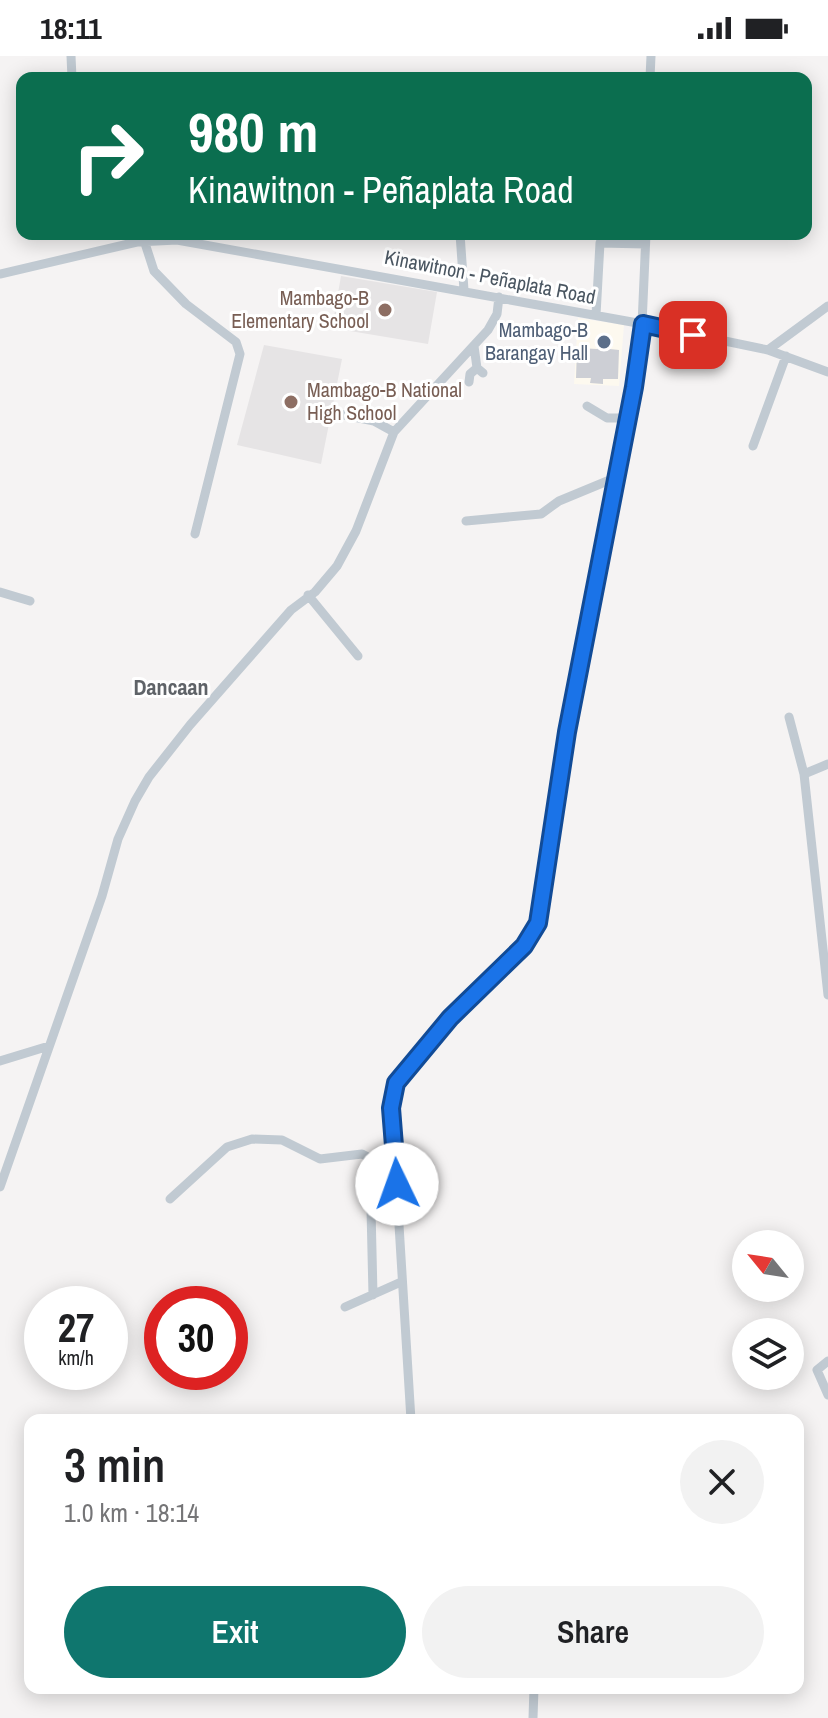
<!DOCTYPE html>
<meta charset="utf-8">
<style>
:root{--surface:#fff;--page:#f2f2f2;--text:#202124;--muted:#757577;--accent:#0f766e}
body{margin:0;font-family:"Archivo Narrow",sans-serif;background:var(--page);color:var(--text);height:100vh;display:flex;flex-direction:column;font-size:30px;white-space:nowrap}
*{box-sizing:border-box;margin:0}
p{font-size:26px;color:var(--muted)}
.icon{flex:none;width:44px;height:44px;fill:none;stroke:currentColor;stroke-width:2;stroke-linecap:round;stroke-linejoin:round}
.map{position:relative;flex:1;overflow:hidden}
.details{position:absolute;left:24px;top:1358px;width:780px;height:280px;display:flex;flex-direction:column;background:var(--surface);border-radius:16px;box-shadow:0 4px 20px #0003}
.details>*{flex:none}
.banner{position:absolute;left:16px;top:16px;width:796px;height:168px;border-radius:16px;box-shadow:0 4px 20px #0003;background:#0b6e4f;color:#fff;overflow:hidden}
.needle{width:52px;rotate:300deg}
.fabs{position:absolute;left:732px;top:1174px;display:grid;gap:16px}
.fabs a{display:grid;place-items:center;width:72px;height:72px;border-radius:50%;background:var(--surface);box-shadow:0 4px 20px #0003;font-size:40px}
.speed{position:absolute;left:24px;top:1230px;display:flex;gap:16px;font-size:40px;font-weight:700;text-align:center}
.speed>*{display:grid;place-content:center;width:104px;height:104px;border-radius:50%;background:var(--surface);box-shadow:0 4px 20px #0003;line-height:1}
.speed small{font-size:20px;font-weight:400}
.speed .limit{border:12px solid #d22;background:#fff;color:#111}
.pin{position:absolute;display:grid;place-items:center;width:68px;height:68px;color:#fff;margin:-34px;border-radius:16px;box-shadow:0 4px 12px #0006}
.me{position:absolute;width:88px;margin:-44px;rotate:357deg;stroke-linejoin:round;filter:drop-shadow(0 0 6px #0008)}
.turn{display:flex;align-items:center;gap:28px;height:168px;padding:0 40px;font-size:36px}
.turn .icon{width:104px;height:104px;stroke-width:2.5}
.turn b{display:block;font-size:56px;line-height:68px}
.round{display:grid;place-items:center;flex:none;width:84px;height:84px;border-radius:42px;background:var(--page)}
.overview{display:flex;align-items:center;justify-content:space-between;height:136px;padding:0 40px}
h1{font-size:48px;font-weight:600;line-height:60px}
.cta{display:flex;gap:16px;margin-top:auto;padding:16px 40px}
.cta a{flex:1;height:92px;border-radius:48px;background:var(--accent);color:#fff;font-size:32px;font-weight:600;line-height:92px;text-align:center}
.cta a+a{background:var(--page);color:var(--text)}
.status{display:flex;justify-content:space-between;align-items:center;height:56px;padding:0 40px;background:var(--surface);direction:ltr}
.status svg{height:22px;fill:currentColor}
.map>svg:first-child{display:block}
</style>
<div class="status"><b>18:11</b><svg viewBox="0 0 49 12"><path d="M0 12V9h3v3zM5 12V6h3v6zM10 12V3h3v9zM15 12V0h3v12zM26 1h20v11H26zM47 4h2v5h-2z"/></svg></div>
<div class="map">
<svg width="828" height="1662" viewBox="0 0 828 1662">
<rect width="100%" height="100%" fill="#f5f3f3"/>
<path fill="#fdf9ef" d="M578,262L624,269L619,330L574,328Z"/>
<path fill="#e6e4e5" d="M341,220L437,236L428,288L332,272Z
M264,289L342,303L321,408L237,389Z"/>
<path fill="#cdcfd5" d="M598,282H610V293L619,294L618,323H603V328L590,327L591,322H576L577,292L597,293Z"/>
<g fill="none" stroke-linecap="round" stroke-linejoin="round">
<path stroke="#c1cad2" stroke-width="9" d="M71,0L72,22
M650,22L651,0
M142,178L154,215L186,248L236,286L240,298L195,478
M460,178L464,234
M0,218L137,186L177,184L643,268L768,294L828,316
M596,259L600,187L645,188
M474,290L477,312L483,317
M768,294L828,250
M469,326L470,318L477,312
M587,350L607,362H628
M339,358L374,365L394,376
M753,390L786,300
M466,465L541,458L559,445L617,421
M0,536L30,545
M308,539L358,600
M789,661L804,718L828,939
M804,718L828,708
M0,1005L49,990
M0,1131L102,840L118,783L135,745L149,721L190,669L291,554L315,536L337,510L356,475L394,376L488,274L497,258L499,241
M170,1143L227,1091L252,1083L282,1084L320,1103L362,1098L397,1116
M373,1239L371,1153C375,1141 387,1143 398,1143
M345,1251L401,1226
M828,1305L817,1314L828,1339
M411,1364L391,1039C416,972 505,930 538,867L567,676L641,291L646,178
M533,1662L534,1632"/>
</g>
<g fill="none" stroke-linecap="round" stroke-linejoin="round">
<g stroke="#114b97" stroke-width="20">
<path id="route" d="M397,1128L391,1052L396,1027L450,962L524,890L538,867L567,676L634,331L643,268L693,279"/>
</g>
<use href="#route" stroke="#1a73e8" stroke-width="14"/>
</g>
<g fill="#8d6e63" stroke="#fff" stroke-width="3">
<circle cx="385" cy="254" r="8"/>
<circle cx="291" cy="346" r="8"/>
</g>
<circle fill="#5c6f8a" stroke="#fff" stroke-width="3" cx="604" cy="286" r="8"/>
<g text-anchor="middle" stroke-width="6" stroke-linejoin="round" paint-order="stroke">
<g font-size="20" fill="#4a5661" stroke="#fff">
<text transform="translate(490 221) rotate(11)" y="7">Kinawitnon - Peñaplata Road</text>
</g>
<g font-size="20" fill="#785e54" stroke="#fff" text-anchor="end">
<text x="369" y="249">Mambago-B<tspan x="369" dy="23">Elementary School</tspan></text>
<text x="307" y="341" text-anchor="start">Mambago-B National<tspan x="307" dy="23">High School</tspan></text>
</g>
<g font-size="20" fill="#4e5e75" stroke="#fff" text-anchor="end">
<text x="588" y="281">Mambago-B<tspan x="588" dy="23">Barangay Hall</tspan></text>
</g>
<g font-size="22" font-weight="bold" fill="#5f6368" stroke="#fff">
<text x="171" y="639">Dancaan</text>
</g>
</g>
</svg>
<div class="fabs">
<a><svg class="needle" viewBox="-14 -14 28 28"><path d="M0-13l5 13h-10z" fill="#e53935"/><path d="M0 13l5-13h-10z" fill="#757577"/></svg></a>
<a><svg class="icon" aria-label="layers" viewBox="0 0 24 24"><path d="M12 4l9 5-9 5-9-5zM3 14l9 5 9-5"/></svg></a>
</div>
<div class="speed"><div>27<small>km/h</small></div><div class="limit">30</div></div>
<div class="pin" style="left:693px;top:279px;background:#d93025"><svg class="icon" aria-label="arrive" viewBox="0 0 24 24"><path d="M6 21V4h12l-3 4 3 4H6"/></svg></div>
<svg class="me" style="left:397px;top:1128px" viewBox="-20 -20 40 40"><circle r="19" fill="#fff"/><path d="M0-13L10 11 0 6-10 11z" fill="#1a73e8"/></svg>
<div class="banner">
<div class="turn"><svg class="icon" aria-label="right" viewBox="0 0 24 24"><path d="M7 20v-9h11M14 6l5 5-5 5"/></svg><div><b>980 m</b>Kinawitnon - Peñaplata Road</div></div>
</div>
<section class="details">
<div class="overview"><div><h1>3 min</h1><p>1.0 km · 18:14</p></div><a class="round"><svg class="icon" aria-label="close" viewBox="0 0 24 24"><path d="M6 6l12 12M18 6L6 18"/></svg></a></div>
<div class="cta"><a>Exit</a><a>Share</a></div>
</section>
</div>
